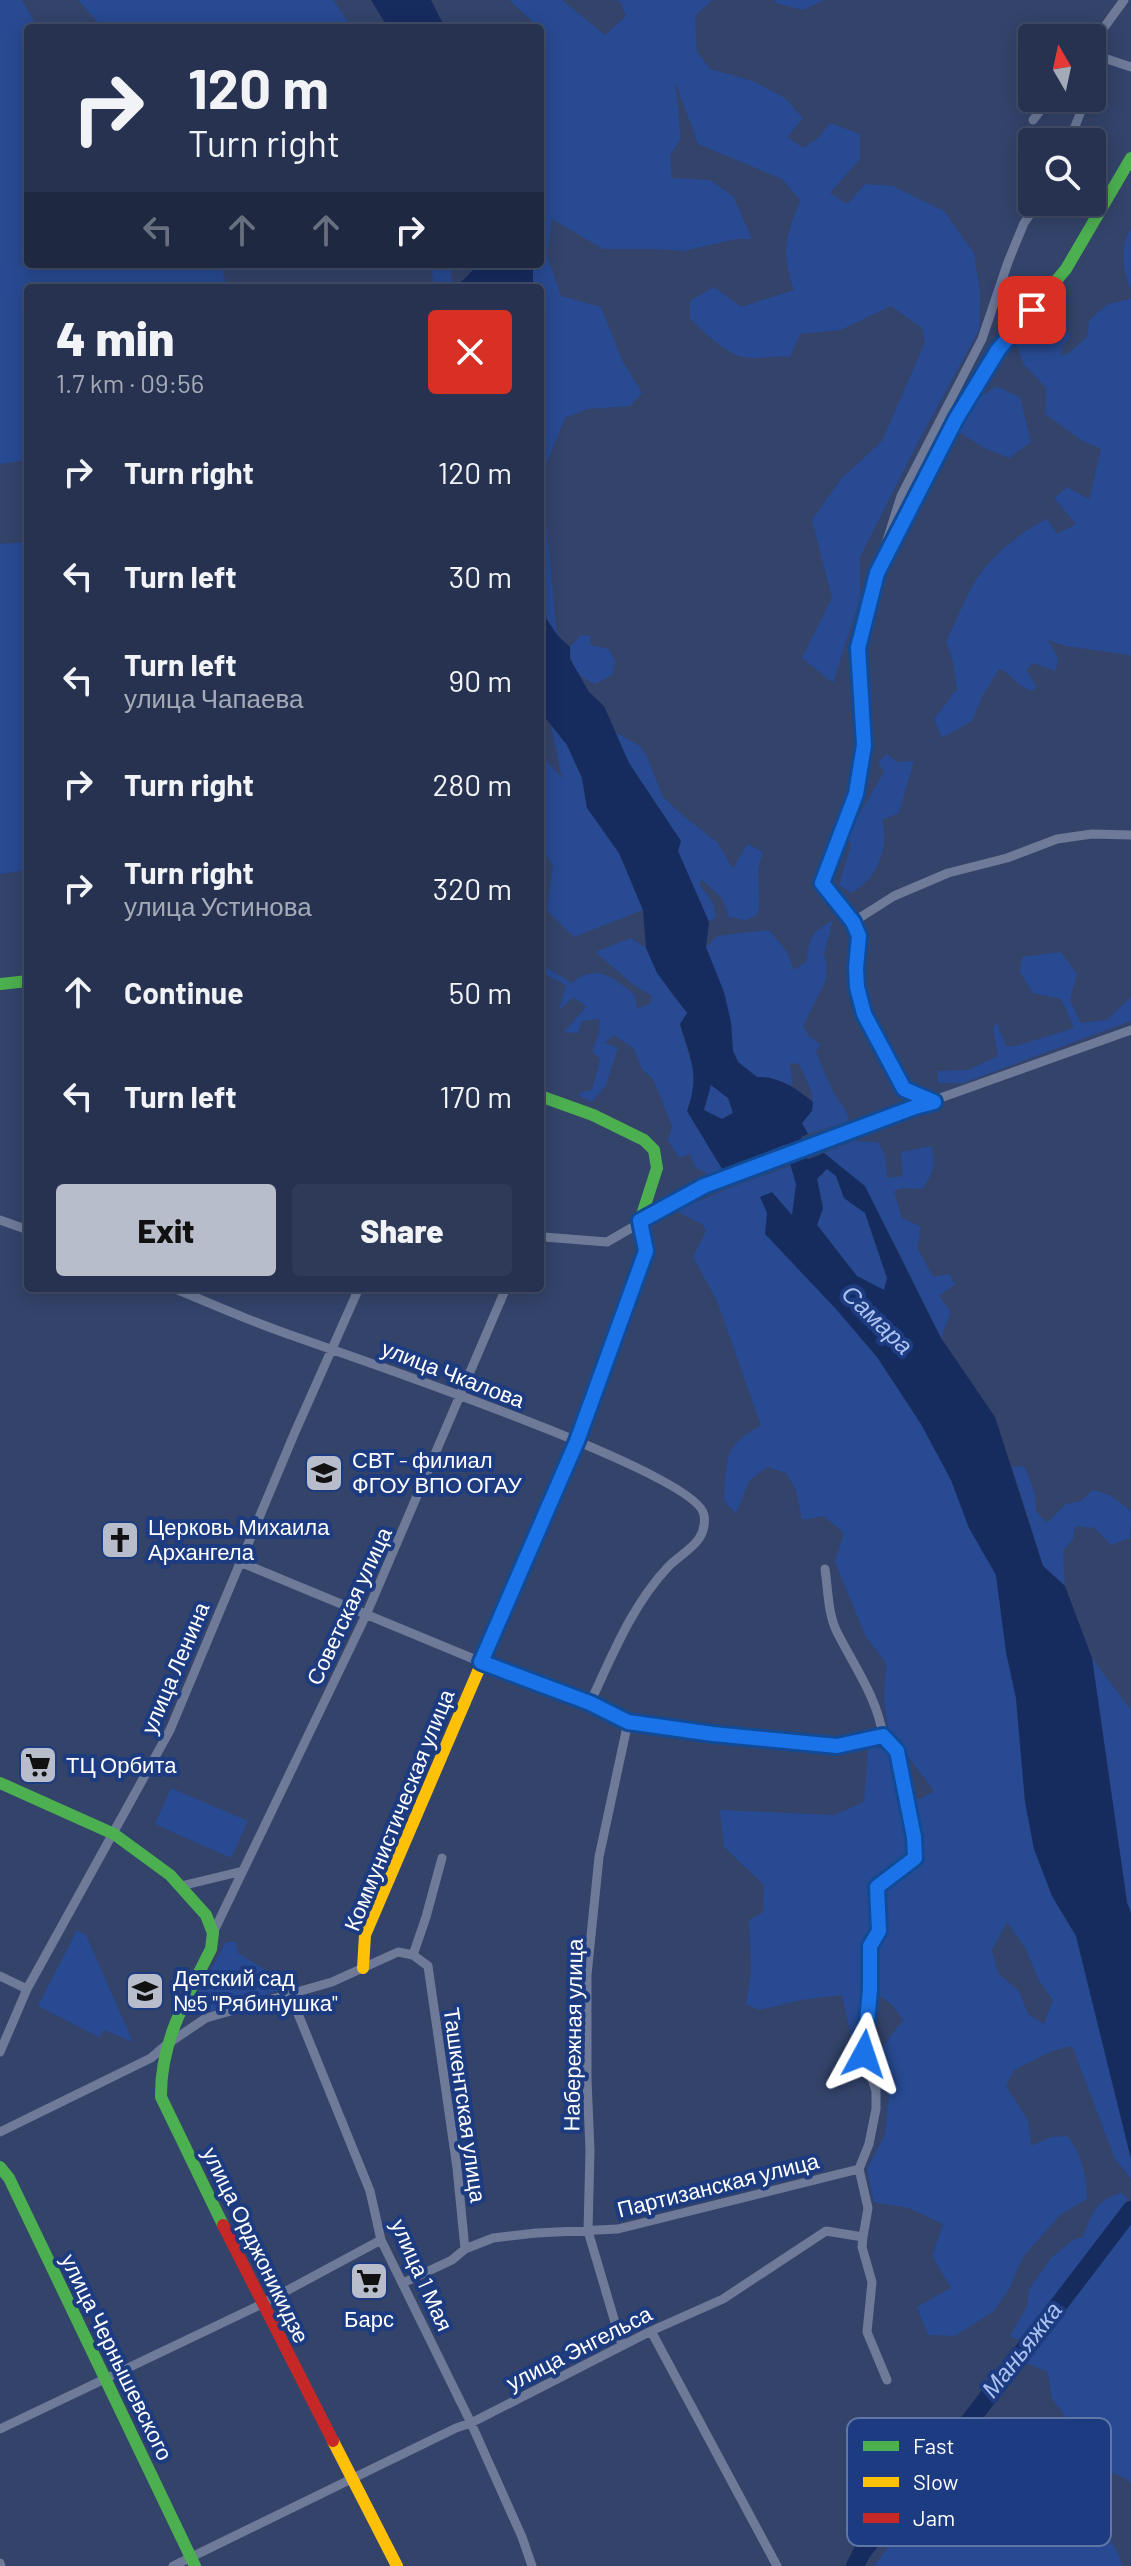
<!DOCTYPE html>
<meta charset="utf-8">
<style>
:root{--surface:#263250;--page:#2e3a57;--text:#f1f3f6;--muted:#a4aab7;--line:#424d67;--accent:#b8bdcb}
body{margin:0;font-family:Barlow,sans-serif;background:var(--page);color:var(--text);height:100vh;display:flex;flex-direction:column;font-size:30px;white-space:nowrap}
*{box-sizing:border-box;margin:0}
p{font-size:26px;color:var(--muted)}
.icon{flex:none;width:44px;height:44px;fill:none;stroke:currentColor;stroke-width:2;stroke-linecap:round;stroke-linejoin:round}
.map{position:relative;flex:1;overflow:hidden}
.details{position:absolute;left:24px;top:284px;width:520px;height:1008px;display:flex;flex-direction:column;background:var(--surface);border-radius:8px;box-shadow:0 4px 20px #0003,0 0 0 2px var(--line)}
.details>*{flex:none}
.hud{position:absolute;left:24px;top:24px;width:520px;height:244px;border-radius:8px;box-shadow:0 4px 20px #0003,0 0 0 2px var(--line);background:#263250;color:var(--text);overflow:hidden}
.needle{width:52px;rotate:351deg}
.fabs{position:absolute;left:1018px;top:24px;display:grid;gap:16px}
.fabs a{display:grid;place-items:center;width:88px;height:88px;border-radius:8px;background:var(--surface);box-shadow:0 4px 20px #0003,0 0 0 2px var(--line);font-size:40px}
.pin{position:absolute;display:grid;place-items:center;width:68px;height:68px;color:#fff;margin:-34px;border-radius:16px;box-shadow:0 4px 12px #0006}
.me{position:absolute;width:88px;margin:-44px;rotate:5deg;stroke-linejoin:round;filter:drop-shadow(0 0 6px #0008)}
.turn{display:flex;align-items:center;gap:28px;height:168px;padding:0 32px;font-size:36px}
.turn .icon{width:104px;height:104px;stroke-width:2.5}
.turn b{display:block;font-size:56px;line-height:68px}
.lanes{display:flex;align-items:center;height:76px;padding:0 32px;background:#0003;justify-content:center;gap:40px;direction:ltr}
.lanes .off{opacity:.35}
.round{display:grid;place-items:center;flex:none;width:84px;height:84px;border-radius:8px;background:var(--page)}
.summary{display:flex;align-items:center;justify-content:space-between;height:136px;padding:0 32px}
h1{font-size:48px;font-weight:800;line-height:60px}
.primary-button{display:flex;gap:16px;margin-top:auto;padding:16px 32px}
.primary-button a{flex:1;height:92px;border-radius:8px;background:var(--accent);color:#111;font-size:32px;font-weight:800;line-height:92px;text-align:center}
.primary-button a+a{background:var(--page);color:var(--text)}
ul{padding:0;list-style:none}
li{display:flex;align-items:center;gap:24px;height:104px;padding:0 32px}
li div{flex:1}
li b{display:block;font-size:30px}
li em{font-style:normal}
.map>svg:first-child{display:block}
</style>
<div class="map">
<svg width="1131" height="2566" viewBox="0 0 1131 2566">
<rect width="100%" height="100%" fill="#33436a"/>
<path fill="#284a92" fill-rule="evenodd" d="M0,0H22L38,28H28V264H218L222,269L227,288H28V460L0,464Z
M78,0H333L352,28H103Z
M509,0H562L605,35L626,16L621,3L616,0H712L695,16L697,52L710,69L753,81L785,98L803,118L787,137L803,148L818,138L830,123L860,134V159L830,193L847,204L865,184L893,186L944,211L974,253L980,292L979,330L918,442L860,557V598L833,683L802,658L832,598L812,520L841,479L882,441L925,342L922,328L891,306L841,330L800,334L790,357C773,355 757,360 743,357C728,355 700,329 690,318V301L714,287L741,307L794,290C780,249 786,239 800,200L782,179L698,144L675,81L681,139L670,155L672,178L710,180L733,196L752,239H736L684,251L655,249H603L552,219L547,254L561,296L601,307L622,360L642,393L630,406L587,409L565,418L542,475L557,635L540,609V288H533V264H540V28H526L532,21Z
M774,0H824L803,10L777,3Z
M1131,229V289C1122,273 1120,244 1131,229Z
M431,264H450L453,288H434Z
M1131,299V655L1065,646L1048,640L1058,658L1056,671L1033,663L1026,670L1037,687L1032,691C1014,685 1013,674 999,669L982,697L972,721L942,738L934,719L957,689L953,661L946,642C956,622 964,599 976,580C990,557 1023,530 1047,519L1057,534L1076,524L1054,498L1067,487L1089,499L1101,449L1081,440L1045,414L1046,388L1024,365L1015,342L1026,329L1063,319L1070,337L1062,347L1061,356L1069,353L1087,337L1089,320L1108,304Z
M996,386L1020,397L1031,442L1009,458L984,448L959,432L966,408Z
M28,542V870L0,874V544Z
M581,635L590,636V645L609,649L615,661L612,675L595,684C578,678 570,664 570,647Z
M551,725L567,745L582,778L587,808L619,853L643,910L574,937L547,910L553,865L540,847V754L562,778Z
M613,731L640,746L647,757L663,797L681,814L718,843L733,869L747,844L763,852L758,870L759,908L756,916L745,920L729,917L722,898L701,879L700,885L713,903L716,917L709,922L678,851L680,841L629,763Z
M887,754L897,762L914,761L899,813L882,820C890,847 877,880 851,893L839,885L851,845L847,835L884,772L878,762Z
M833,920L824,954L827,965L826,980L803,1026L809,1036L821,1045L816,1051C821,1065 827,1079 834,1093C840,1104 847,1108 849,1121L808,1134L802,1123C822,1100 809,1088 799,1064L789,1063L793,1086L766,1077H757L738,1062L733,1050L731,1022L706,947L717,936L769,930L787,952L794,970L807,961C809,936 811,933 833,920Z
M631,938L646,948L670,992L688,1013L680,1025C690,1062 701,1073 687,1111L724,1172L713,1177L695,1167L690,1154L679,1158L668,1140L672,1126L653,1079L642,1069L633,1048L614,1035L605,1043L618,1048L606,1085L592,1102L579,1096V1093L592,1090L600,1059L593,1052C594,1039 602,1033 599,1019L582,1021L578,1033L564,1032L586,1007L574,997L559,1010L566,985L540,972V964L572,983C596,962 614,978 635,995L637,1009L650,1004L652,996L634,985L595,952Z
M1061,952L1077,974L1070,1000L1081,1023L1107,1020L1131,997V1021L963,1083H938V1071L968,1070L998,1056L993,1028L997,1022L1006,1046H1016L1074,1028L1061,999L1033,993L1020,972L1022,957Z
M711,1084L728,1098L733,1113L722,1119L704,1110Z
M854,1141L878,1142L885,1155L887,1178L902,1176L901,1152L931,1146C937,1163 933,1175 922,1189L902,1188L894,1191L902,1218L921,1227L917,1247L933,1277L949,1274L955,1284L939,1296L951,1312L941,1338L894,1243L824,1153Z
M799,1163L792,1216L767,1213L766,1234L836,1309L877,1357L921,1424L951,1480L969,1528L996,1575L1006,1652L1016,1698L1025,1802L1034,1849L1052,1896L1076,1936L1131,2159V2179L1115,2159L1072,2046L1052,2051L1014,2070L1006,2086L1028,2120L1031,2146L1051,2137L1067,2136C1083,2155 1086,2175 1087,2199L1060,2215L1023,2257L1009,2289L994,2311L955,2336L928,2335L917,2307L951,2288L932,2256L943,2224L909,2208L874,2202L867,2169L885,2135L889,2096L878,2053L903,2020L893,2006L879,1995L854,2035L851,2036L842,1995L802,2000L759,2010L746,2004L751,1972L749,1920L763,1912L764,1885L724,1847L720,1810L834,1815L864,1802L868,1749L886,1747L912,1799H920L934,1791L888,1730L884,1699L886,1663L865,1635L835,1562L844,1533L824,1516L802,1520L796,1490L786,1473L767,1467L749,1481L736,1514L724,1500C727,1461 722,1445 761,1426L717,1301L693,1257L706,1231L702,1224L676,1211L737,1185ZM1007,1922L1026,1949L1038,1979L1053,2000L1044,2024L1028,2014L1019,1991L998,1973L992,1950Z
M827,1169L836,1176L844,1198L865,1213L887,1278L884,1291L857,1276L817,1225L823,1208L817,1179Z
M1024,1466L1035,1493L1036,1511L1047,1523L1066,1504L1081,1501L1092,1490L1110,1495L1131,1511L1130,1538L1111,1545L1095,1528L1075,1526L1073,1539L1063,1551L1065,1586L1043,1566L1012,1467Z
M1092,1658L1131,1710V1913L1127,1902Z
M171,1788L248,1821L231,1858L155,1824Z
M77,1930L86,1935L133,2042L104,2030L99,2037L38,2006Z
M226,1942H236L238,1953L274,1975L288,1988L206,2013L198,2009L195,1998Z
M1122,2193L1128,2199L1047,2312L1017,2340L1010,2336L1027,2306L1029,2289L1052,2257L1073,2240L1083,2237C1091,2215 1097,2198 1122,2193Z
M1131,2221V2483L1126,2478L1110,2472L1095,2481L1072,2467L1050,2483L1048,2506L1057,2530L1073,2535L1091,2522C1108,2533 1116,2547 1123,2566H874L949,2470L969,2460L977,2472L996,2466L998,2454L1020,2444L1051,2459L1076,2453L1077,2431L1052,2399L1048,2372L1027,2363Z"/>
<path fill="#162c5f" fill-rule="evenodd" d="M371,0H431L445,28H388Z
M473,264H533V288H455L473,270Z
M540,609L557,635L570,647V659L589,692L604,706L629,763L681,841L678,851L709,922L706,947L724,992L731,1022L733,1051L738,1062L757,1077C779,1076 797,1089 813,1102L812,1111L802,1123L808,1134L724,1172L687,1111C700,1075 691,1060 680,1024L687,1013L657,973L646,948L643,910L619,853L587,808L582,778L567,745L540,711ZM711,1085L728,1098L733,1113L722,1119L704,1110Z
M824,1153L865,1186L941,1338L995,1417L1043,1566L1065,1586L1092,1658L1127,1902L1131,1913V2159L1076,1936L1052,1896L1034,1849L1025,1802L1016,1698L1006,1652L996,1575L969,1528L951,1480L921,1424L877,1357L836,1309L765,1234L767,1213L760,1197L772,1192L792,1215L799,1163ZM827,1169L836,1176L844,1198L865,1213L887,1278L884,1290L857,1276L817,1225L823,1208L817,1179Z"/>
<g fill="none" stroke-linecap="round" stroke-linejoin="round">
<path stroke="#162c5f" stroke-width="18" d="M786,1119L806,1186
M855,2566L862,2552L972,2418L1131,2210"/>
<path stroke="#6e7a98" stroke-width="9" d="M1092,44L1124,0
M1092,54L1131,67
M1092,82L1102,57
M1033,120L1050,98
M1069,142L1086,98
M885,547L901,496L982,339L1008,262L1024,223L1039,202
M853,922L894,896L948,873L1007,858L1057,839L1092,834L1131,835
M0,1220L28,1230
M540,1241L544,1237L607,1242L704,1186L915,1107L1131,1030
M173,1288C210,1303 247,1320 285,1333C340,1353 698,1472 704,1515C708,1543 683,1551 668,1567C632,1605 612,1656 590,1703
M240,1562L481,1662L590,1703L628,1722L689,1732L837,1746L883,1736
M825,1569C828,1589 828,1615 837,1632C854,1666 877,1697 883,1736
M181,1886L243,1871
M213,1933L366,1615L506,1288
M413,1955L426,1917L442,1858
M0,1976L27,1989
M290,1994L370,2191L381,2240L471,2423L522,2537L532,2566
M0,2052L27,1989L170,1730L295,1432L359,1288
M0,2132L151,2058L166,2045L206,2018L332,1982L398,1952L413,1955L428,1966L457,2168L465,2249
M863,2237L868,2208L859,2169L869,2144L876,2109V2091L864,2054L870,1990V1946L879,1931L877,1887L915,1858L914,1837L897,1751L883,1736
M403,2283L452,2260L465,2249L493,2238L536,2233L618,2229L859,2169
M651,2331L777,2566
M622,2346L588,2231L590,2150L587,2080V1975L599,1857L628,1722
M0,2429L262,2304L381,2240
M0,2563L1,2566
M173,2566L456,2428L471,2423L651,2331L723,2299L826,2231L863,2237L862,2247L872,2282L867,2332L887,2380"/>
<path stroke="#4caf50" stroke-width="12" d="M857,786L864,745L858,648L877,573L956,419L998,350L1066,269L1131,158
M0,984L28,981
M521,1571L577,1441L646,1251L640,1221L657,1168L654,1150L644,1140L593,1115L540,1096
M0,1783L114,1834L170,1875L206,1915L213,1933L211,1949C187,1997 160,2042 161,2097L223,2225
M0,2167L9,2178L195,2566"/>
<path stroke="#ffc107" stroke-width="12" d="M857,786L822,883L853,922L859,936L857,987L864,1014L904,1089L934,1102
M363,1968L365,1935L521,1571
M333,2441L397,2566"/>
<path stroke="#c62828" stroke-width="12" d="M223,2225L333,2441"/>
</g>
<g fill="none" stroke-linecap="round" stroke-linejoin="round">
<g stroke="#114b97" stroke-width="20">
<path id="route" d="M864,2054L870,1990V1946L879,1931L877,1887L915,1858L914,1837L897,1751L883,1736L837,1746L713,1734L628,1722L590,1703L481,1662L577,1441L646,1251L640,1221L704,1186L915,1107L934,1102L904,1089L864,1014L857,987L856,968L859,936L853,922L822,883L856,794L864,745L858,648L877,573L956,419L998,350L1032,310"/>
</g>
<use href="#route" stroke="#1a73e8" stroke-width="14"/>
</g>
<defs>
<g id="university-square" transform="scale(2)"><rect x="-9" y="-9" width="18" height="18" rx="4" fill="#b8bdcb" stroke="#1c3b80"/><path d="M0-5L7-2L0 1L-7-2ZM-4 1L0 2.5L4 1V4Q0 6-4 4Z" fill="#111"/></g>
<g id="church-square" transform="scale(2)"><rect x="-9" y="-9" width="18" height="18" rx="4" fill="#b8bdcb" stroke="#1c3b80"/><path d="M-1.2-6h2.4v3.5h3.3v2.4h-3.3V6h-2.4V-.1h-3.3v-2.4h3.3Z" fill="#111"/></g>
<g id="supermarket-square" transform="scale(2)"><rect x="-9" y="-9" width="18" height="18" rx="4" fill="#b8bdcb" stroke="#1c3b80"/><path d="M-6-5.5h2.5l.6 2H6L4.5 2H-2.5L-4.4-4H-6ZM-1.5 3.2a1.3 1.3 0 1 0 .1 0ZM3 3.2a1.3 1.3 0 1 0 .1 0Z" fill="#111"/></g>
<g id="school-square" transform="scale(2)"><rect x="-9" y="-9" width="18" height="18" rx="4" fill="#b8bdcb" stroke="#1c3b80"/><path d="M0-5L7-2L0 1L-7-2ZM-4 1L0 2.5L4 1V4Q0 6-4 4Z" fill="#111"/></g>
</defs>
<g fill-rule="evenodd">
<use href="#university-square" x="324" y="1473"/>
<use href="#church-square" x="120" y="1540"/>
<use href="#supermarket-square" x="38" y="1765"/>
<use href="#school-square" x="145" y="1991"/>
<use href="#supermarket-square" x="369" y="2281"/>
</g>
<g text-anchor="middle" stroke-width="8" stroke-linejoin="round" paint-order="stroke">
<g font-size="22" fill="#fff" stroke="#1c3b80">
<text transform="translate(453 1374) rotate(21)" y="8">улица Чкалова</text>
<text transform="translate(349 1606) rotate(-65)" y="8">Советская улица</text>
<text transform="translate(175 1668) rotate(-67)" y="8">улица Ленина</text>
<text transform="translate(399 1810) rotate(-68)" y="8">Коммунистическая улица</text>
<text transform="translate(573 2035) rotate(-89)" y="8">Набережная улица</text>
<text transform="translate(465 2105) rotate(82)" y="8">Ташкентская улица</text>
<text transform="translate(718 2185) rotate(-14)" y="8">Партизанская улица</text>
<text transform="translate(256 2245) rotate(64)" y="8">улица Орджоникидзе</text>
<text transform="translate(422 2275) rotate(66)" y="8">улица 1 Мая</text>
<text transform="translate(579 2348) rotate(-27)" y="8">улица Энгельса</text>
<text transform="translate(117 2357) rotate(64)" y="8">улица Чернышевского</text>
</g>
<g font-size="22" fill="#fff" stroke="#1c3b80" text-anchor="start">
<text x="352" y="1468">СВТ - филиал<tspan x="352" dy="25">ФГОУ ВПО ОГАУ</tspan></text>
<text x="148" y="1535">Церковь Михаила<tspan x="148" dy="25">Архангела</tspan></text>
<text x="66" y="1773">ТЦ Орбита</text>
<text x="173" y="1986">Детский сад<tspan x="173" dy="25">№5 "Рябинушка"</tspan></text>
<text x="369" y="2327" text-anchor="middle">Барс</text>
</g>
<g font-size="24" font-style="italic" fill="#abc2f1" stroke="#1c3b80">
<text transform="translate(877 1320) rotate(44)" y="8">Самара</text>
<text transform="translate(1022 2350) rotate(-52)" y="8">Маньяжка</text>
</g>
</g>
<rect x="847" y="2418" width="264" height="128" rx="12" fill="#1c3b80" stroke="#6076a6" stroke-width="2"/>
<rect x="863" y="2441" width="36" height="10" fill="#4caf50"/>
<rect x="863" y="2477" width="36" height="10" fill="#ffc107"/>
<rect x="863" y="2513" width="36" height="10" fill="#c62828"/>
<g font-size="22" fill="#fff">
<text x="913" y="2454">Fast</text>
<text x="913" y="2490">Slow</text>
<text x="913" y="2526">Jam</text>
</g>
</svg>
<div class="fabs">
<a><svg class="needle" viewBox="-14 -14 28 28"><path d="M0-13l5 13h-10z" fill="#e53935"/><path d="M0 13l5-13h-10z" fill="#a4aab7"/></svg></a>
<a><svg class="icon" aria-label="search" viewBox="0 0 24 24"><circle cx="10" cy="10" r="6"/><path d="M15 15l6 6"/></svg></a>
</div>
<div class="pin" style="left:1032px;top:310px;background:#d93025"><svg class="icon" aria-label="arrive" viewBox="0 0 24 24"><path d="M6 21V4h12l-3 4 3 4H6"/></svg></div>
<svg class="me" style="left:864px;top:2054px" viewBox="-20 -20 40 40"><path d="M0-17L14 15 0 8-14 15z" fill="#1a73e8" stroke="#fff" stroke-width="4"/></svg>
<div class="hud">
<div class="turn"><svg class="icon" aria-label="right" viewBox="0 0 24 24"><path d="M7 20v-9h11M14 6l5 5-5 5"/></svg><div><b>120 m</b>Turn right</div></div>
<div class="lanes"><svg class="icon off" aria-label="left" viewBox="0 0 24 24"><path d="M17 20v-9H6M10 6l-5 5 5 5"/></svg><svg class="icon off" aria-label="ahead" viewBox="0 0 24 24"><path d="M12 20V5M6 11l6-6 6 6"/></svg><svg class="icon off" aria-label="ahead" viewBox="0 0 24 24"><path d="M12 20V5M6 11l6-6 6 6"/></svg><svg class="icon" aria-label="right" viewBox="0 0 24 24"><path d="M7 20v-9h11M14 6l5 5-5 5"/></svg></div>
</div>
<section class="details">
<div class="summary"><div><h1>4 min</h1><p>1.7 km · 09:56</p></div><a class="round" style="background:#d93025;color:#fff"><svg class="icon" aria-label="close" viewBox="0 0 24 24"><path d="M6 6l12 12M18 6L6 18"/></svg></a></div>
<ul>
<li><svg class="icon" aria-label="right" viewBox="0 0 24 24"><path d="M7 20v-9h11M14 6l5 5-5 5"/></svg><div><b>Turn right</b></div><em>120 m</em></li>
<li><svg class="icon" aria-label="left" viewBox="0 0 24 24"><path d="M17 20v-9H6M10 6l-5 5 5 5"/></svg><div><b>Turn left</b></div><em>30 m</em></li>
<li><svg class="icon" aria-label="left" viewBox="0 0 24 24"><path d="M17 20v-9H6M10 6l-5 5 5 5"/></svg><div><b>Turn left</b><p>улица Чапаева</p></div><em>90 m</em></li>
<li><svg class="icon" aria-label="right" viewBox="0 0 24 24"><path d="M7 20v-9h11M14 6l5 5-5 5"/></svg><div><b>Turn right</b></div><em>280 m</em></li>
<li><svg class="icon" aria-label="right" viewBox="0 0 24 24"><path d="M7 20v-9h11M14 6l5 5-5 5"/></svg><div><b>Turn right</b><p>улица Устинова</p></div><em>320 m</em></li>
<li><svg class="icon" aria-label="ahead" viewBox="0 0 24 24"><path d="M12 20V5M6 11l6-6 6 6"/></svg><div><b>Continue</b></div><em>50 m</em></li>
<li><svg class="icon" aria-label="left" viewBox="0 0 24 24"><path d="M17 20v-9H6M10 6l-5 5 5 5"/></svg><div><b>Turn left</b></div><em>170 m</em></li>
</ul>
<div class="primary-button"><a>Exit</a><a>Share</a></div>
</section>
</div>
